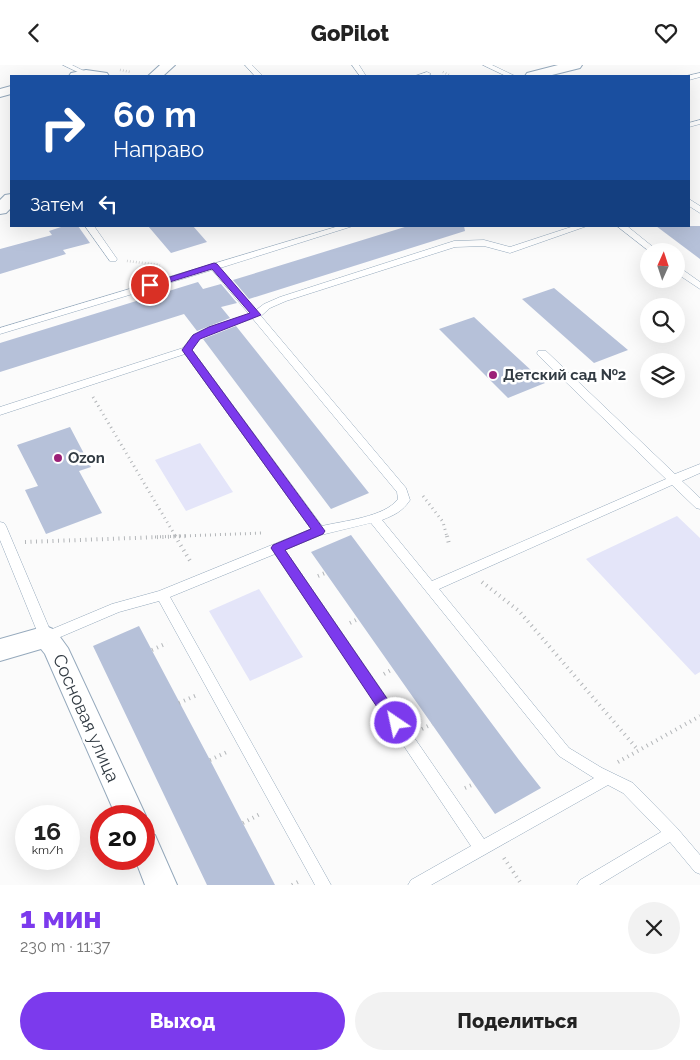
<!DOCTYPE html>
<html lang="ru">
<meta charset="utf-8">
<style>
:root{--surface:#fff;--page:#f2f2f2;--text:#222;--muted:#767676;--accent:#7c3aed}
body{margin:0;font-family:Raleway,sans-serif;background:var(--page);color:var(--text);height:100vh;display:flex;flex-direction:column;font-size:19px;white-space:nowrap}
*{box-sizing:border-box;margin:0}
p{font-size:16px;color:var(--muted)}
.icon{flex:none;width:28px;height:28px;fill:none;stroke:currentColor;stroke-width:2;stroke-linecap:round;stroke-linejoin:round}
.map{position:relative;height:820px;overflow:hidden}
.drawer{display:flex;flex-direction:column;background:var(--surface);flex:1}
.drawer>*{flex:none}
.top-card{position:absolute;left:10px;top:10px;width:680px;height:152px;border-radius:0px;box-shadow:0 5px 20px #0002;background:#1a4fa0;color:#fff;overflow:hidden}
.needle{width:32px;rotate:3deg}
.tools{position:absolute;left:640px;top:178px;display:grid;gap:10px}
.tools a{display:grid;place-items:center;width:45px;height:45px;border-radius:50%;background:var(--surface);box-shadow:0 5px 20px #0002;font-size:25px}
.speed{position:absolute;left:15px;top:740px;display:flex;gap:10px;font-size:25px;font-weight:700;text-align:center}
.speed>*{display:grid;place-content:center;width:65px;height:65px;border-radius:50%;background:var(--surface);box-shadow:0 5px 20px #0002;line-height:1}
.speed small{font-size:12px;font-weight:400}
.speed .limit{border:8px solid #d22;background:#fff;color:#111}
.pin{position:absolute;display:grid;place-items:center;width:42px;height:42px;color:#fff;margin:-21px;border:2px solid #fff;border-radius:50%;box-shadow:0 1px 5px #0007}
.me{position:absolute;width:55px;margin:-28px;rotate:326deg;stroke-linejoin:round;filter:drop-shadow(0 0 4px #0008)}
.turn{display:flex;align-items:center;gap:18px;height:105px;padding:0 20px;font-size:22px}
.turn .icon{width:65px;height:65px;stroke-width:2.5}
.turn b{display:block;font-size:35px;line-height:42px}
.then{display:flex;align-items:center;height:48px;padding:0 20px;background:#0003;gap:10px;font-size:19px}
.round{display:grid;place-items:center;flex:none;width:52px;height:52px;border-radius:26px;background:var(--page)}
.headline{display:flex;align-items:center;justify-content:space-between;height:85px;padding:0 20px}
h1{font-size:30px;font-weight:800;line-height:38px;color:var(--accent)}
.action{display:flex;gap:10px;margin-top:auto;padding:10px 20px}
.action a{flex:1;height:58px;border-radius:30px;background:var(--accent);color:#fff;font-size:20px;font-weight:800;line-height:58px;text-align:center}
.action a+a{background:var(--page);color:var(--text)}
header{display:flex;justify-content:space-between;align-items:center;height:65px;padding:0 20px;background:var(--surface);font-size:22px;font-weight:800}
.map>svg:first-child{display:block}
</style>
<header><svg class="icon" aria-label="back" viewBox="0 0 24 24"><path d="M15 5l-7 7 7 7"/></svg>GoPilot<svg class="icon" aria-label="heart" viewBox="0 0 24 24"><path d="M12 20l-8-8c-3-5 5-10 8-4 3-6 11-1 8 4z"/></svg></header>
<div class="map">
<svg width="700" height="820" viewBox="0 0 700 820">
<rect width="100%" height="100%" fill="#fbfbfb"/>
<path fill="#e4e5f9" d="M200,378L233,427L186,446L155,395Z
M677,451L700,473V607L695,610L586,494Z
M259,524L303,592L250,616L209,546Z"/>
<path fill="#b6c1d9" d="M64,161H78L90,178L63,185L66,189L0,209V184L52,170L49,166Z
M148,161H193L207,177L171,188Z
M408,161H464L465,166L249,234L233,215Z
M656,161H700V194Z
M198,217L203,224L221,219L237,238L221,242L230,253L197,266L184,249L0,307V278Z
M554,223L628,285L594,298L522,234Z
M474,252L508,284L545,318L508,333L439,264Z
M236,261L326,374L369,428L331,444L203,274Z
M70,362L91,402L79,406L102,448L46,469L25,425L38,421L17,380Z
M351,470L519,695L541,723L495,749L311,487Z
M139,561L210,695L275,820H207L93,581Z"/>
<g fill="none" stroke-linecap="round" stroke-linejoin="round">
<g stroke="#95a9bc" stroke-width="1">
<path id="lane" d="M63,0H72L90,9L84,10Z
M245,0H252L263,11H255Z
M352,0H359L366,11H360Z
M483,0H492L515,11H506Z
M427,7L431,9L429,10L415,11Z
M700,8V12L689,15L687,11Z
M700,55V59L689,62V58Z
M689,134L700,141V148L689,141Z
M85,161H94L117,194L116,196H110Z
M339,161H353L220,203L256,245L264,239L280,232L454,176L484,175L510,182L574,161H587L510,188L484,181L455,182L286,236L270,243L261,251L406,423L410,435C402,447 394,450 382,455L432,516L666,414L538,290L537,288L538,286H546L675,409L700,399V408L682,416L700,433V444L696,443L672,420L439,524L569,683L602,703L633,718L677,763L700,790V809L695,807L670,777L599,820H577L580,815L661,767L623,728L608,720L431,820H408L411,815L471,781L275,489L170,532L331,820H315L159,536L119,547L51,576L46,577L41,576L0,475V457L4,458L6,461L50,565L112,539L159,526L311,464L185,289L0,350V342L183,283L193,270L209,262L249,249L212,205L0,269V263ZM253,254L397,427L398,434C385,452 343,456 322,461L192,285L199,274L215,266ZM371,458L559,691L594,713L484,774L285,485L321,470Z
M617,161H627L658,186H649Z
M676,200L700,217V224L676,208Z"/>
</g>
<g stroke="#95a9bc" stroke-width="2">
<path id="street" d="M160,0H175L163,11H148Z
M558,0H582L580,3L548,11H525L527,8Z
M86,5L107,8L109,11H69L71,8Z
M11,21V29L0,32V24Z
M11,129V143L6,148L0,149V135L5,130Z
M46,561L55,565L68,583L146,751L144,756V751H116L45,589L41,584L0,596V574Z
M144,766L155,770L177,820H145L135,794H144Z"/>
</g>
<path stroke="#b3b6b9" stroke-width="2.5" stroke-dasharray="0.5 2.5" stroke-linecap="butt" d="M120,5L131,7
M443,7L451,11
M127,196L160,200"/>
<path stroke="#b3b6b9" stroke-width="3" stroke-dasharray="1 4" stroke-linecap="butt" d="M93,332L176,472
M423,431L443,457L447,472
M155,472L263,468"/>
<path stroke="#b3b6b9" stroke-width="4" stroke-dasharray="1 4.5" stroke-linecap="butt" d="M175,471L192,499
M447,471L449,479
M25,477L188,471
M318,511L325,508
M482,517L519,546L638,685
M350,558L358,554
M152,585L167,578
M384,609L393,604
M179,638L197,630
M422,664L432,659
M210,695L227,687
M618,697L700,651
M465,723L474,719
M243,758L262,748
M504,793L522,820
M292,820L300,816"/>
<use href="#lane" fill="#fff" fill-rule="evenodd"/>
<use href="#street" fill="#fff" fill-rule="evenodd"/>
</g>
<path fill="#7c3aed" stroke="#51269a" d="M214,198L217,199L261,250L200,274L192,285L325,466L323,469L285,485L401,654L403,658L401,663L396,664L391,663L271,483L273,480L311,464L182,285L193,270L209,262L250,248L212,204L150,223L145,220Z"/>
<g fill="#9c2178" stroke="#fff" stroke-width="2">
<circle cx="493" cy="310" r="5"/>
<circle cx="58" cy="393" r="5"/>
</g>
<g text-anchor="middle" stroke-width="5" stroke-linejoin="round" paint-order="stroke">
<g font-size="15" font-weight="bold" fill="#323b43" stroke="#fff" text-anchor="start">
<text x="503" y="315">Детский сад №2</text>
<text x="68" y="398">Ozon</text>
</g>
<g font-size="18" fill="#323b43" stroke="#fff">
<text transform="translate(86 653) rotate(66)" y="6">Сосновая улица</text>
</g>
</g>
</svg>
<div class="tools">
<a><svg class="needle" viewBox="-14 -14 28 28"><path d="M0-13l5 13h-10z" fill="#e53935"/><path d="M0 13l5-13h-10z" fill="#767676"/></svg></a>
<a><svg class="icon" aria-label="search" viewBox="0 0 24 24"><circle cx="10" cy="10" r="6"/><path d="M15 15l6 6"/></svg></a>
<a><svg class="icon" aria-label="layers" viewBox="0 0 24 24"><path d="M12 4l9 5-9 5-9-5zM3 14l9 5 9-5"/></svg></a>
</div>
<div class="speed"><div>16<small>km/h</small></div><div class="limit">20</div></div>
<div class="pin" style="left:150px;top:220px;background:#d93025"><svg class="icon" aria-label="arrive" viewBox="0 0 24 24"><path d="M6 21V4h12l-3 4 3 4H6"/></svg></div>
<svg class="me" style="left:396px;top:658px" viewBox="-20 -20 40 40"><circle r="17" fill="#7c3aed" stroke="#fff" stroke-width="3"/><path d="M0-11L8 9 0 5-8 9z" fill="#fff"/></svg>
<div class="top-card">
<div class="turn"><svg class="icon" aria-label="right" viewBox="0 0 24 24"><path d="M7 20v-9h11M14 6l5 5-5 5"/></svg><div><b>60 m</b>Направо</div></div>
<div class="then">Затем<svg class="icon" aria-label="left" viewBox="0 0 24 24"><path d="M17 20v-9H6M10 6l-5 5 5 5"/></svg></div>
</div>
</div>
<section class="drawer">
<div class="headline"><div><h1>1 мин</h1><p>230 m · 11:37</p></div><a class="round"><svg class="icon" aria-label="close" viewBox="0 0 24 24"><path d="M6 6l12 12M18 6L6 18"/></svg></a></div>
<div class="action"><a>Выход</a><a>Поделиться</a></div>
</section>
